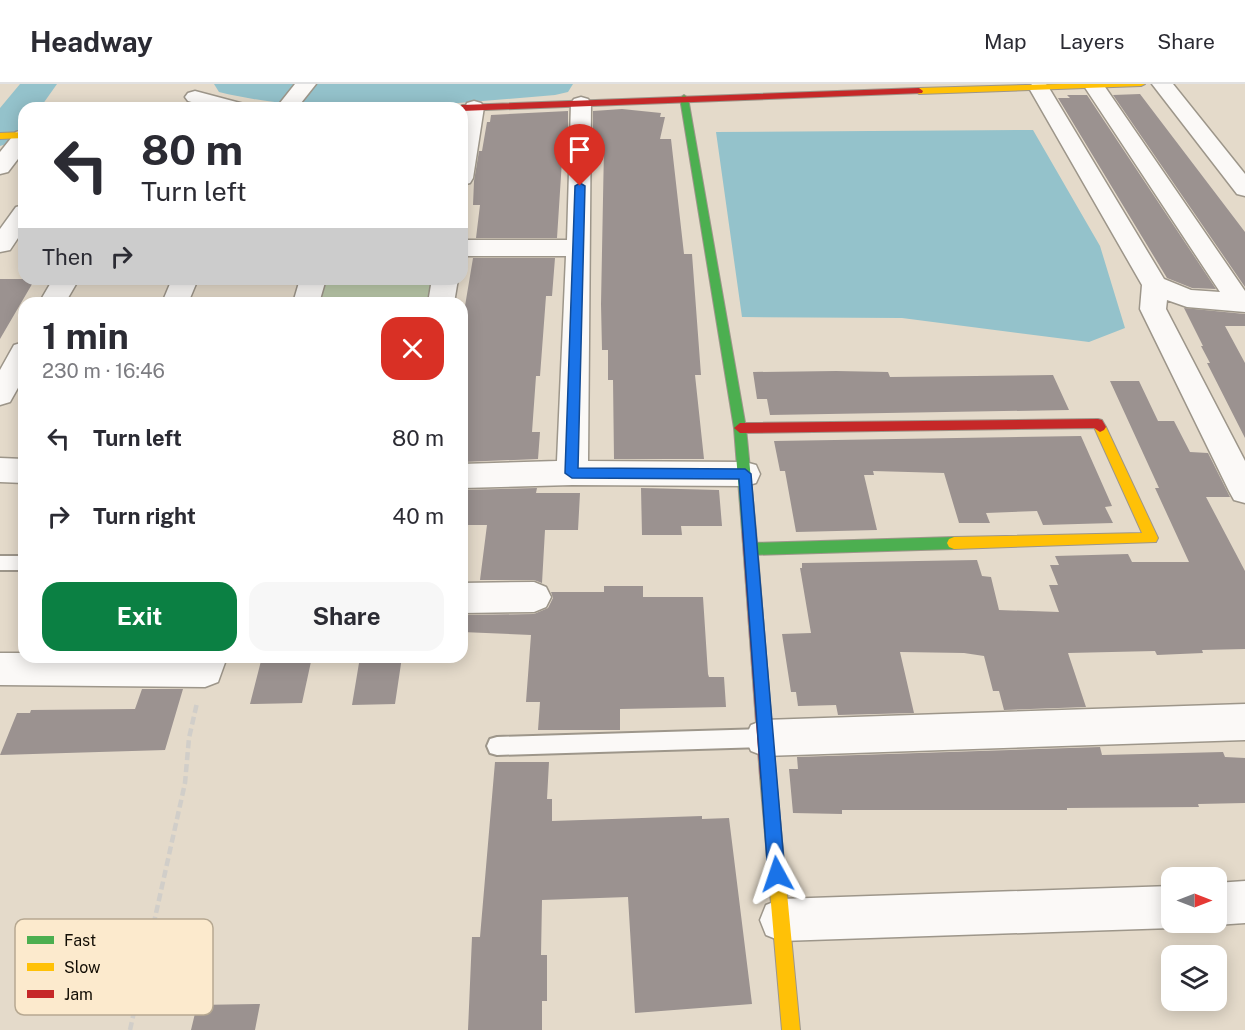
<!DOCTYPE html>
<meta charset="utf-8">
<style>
:root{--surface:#fff;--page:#f7f7f7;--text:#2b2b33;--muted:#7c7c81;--line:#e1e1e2;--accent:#0b8043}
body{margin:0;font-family:"Public Sans",sans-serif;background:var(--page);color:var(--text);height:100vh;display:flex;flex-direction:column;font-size:22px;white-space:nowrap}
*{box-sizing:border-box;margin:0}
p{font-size:20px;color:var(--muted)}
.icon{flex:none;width:33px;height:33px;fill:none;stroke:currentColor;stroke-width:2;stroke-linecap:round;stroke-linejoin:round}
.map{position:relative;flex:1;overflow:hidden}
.sheet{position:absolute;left:18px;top:213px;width:450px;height:366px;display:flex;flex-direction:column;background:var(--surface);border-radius:18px;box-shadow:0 3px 15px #0003}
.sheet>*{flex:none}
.banner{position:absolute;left:18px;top:18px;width:450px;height:183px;border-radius:18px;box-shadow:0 3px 15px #0003;background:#fff;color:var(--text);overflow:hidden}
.needle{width:39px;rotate:90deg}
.buttons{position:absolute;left:1161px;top:783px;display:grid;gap:12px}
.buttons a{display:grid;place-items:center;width:66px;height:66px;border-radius:12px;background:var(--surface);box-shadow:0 3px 15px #0003;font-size:30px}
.pin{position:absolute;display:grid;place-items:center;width:51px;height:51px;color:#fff;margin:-62px -26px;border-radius:50% 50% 50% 0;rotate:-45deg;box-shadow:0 0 6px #0007}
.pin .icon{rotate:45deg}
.me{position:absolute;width:66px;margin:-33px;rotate:355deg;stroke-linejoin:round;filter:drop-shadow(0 0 4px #0008)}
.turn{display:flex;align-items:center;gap:21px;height:126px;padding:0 24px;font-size:27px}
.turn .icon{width:78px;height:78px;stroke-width:2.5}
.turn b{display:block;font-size:42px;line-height:51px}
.then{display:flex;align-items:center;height:57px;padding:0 24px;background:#0003;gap:12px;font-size:22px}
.round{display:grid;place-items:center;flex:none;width:63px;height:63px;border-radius:18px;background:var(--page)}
.head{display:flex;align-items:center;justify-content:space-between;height:102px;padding:0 24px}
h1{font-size:36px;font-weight:700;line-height:45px}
.primary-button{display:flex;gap:12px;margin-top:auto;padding:12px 24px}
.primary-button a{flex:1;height:69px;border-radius:18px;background:var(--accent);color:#fff;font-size:24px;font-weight:700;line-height:69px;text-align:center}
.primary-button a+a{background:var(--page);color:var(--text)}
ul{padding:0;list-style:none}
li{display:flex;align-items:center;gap:18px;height:78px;padding:0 24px}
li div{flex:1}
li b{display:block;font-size:22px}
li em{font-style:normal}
header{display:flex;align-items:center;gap:36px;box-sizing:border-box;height:84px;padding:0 30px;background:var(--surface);border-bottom:2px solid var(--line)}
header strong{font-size:28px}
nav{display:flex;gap:33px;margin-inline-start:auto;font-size:21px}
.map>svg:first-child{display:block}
</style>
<header>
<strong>Headway</strong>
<nav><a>Map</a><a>Layers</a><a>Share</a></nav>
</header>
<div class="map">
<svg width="1245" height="946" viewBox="0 0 1245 946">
<rect width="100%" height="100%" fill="#e4daca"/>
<path fill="#bac8a9" d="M326,195H435L431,219H319Z"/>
<path fill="#94c2cb" d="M1033,46L1100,162L1125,244L1089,258L902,234L742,233L716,48Z"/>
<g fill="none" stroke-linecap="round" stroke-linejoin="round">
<path fill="#94c2cb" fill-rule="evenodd" d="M349,0H355L352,10L349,12L346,10Z"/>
<path fill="#94c2cb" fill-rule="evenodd" d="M20,0H57L40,24H24C24,46 24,56 0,62V24Z
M214,0H573L568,8L555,11C447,20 325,34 219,8Z"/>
</g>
<path fill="#9b9290" d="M1140,10L1245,148V203L1113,11Z
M1067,11H1087L1216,205L1192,204L1167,194L1058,14H1070Z
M622,25L661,29L660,33H665L660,55H671L684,170H692L701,291H695L704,375H614L613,296H608V266H602L601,220L604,63L593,62V27Z
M568,27V61H563L557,154H476L480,121H473L474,97L479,67H482L487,38H490L491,31Z
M473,174H555L552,212H546L540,292H536L532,348H540L538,375L462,378V240Z
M0,195H35L0,255Z
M1184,224L1245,230V242H1225L1245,279V354L1207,279H1210L1201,262H1203Z
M836,287L888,288L890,293L1053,291L1069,326L770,331L767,315H757L753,288Z
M1110,297H1139L1158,337H1174L1190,368L1208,369L1230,413H1206L1245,487V565L1202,566L1203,569L1157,571L1155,567L1068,569L1086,623L1004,626L999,607H993L984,572L964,569L900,568L914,629L838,631L836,621L798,622L796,608H791L782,550L811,549L800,484H802V479L977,476L982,492L991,493L999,526L1059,528L1049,501H1058L1050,481H1059L1055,472L1128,470L1132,478H1189L1155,404H1159Z
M1081,352L1112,422L1105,423L1113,439L1043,441L1037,427L986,429L990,439H959L944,389L873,387L874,391H864L877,446L796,448L785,387H780L774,357Z
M537,404L536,409H580L578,446H545L542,499L534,496H480L487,441H462V406Z
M641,404L719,406L722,442H681L682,451H642Z
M604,502H643V513H703L708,590L709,593H724L726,623L620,625V646H538L540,618H526L531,551L462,548L465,531L534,530L548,524L553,514L551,508H604Z
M262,573H312L302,619L250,620Z
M360,573H402L395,620L352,621Z
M142,605H183L165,666L0,671L17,629H30L31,626L135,625Z
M1100,663L1102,671L1223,668L1225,673L1245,674V719L1198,720L1199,723L1067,724V726H842V730L793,729L789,685H798L797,673Z
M495,678H549L547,715H552V737L702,732V735L729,734L752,920L635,929L628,813L542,816L541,871H547V917H542V946H468L472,853H480Z
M260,920L255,946H191L197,921Z"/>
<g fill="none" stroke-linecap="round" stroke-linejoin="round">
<g stroke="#9d968a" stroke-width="4">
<path id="lane" d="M0,472H24V486H0Z
M764,645L771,648L773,654L771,660L764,663L497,671L490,669L487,662L490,655L497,653Z"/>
</g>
<g stroke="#9d968a" stroke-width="3">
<path id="street" d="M295,0H316L297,24H276Z
M1032,0H1046L1049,4L1164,195L1191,206L1220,208L1084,2L1085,0H1103L1245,207V228L1187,223L1167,216L1166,225L1245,377V419L1234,416L1229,407L1140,225L1142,201L1029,4Z
M1152,0H1173L1245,90V112L1237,110Z
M195,7L244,20L247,24H213L188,17L185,13L188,9Z
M581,13L588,15L591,19L588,377L745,378L756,381L760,390L756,399L745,402L572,401L462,404V380L557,377L566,172H462V156H567L571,19L574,15Z
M474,17L481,19L484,23L473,94L470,99L462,101V32L467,19Z
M24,46V67L8,88L0,90V68L16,48Z
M24,121V145L10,166L0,168V145L16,123Z
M53,195H79L65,219H39Z
M172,195H198L188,219H162Z
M300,195H326L319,219H293Z
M432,195H458L454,219H428Z
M24,258V293L10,318L0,321V286L14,261Z
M0,374L24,375V399L0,398Z
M534,498L546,503L551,513L546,523L534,528L462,529V499Z
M0,569H24V573H227L218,598L205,603L0,601Z
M1245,620V656L764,672L751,667L745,654L751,641L764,636Z
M1245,797V839L1216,841L1210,838H1216V799Z
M1172,802V838H1186L1172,844L781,857L766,851L760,836L766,821L781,815Z"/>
</g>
<g stroke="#9d968a" stroke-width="2">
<path id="fast" d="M684,11L688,14L746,344L756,447L754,451H744L742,447L734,344L680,14Z
M954,453L959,455L961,459L959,463L954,465L751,471L746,469L744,465L746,461L751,459Z"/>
</g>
<g stroke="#9d968a" stroke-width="2">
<path id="slow" d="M1062,0H1145L1141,2L919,10L915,7L919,4Z
M24,48V54L0,55V49Z
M1100,338L1106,343L1158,454L1156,458L954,465L949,463L947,459L949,455L954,453L1142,449L1094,343Z
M768,685L774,687L776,693L800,946H782L760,693L762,687Z"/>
</g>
<g stroke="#9d968a" stroke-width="2">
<path id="jam" d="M919,4L923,7L922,9L462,27V24H458L462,21Z
M1098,335L1102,336L1106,343L1104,346L1100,348L1094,344L740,349L734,344L740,339Z
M749,442L754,443L756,447L776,693L774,699L768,701L762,699L760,693L742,447L744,443Z"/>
</g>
<path stroke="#d1cec9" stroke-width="4.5" stroke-dasharray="8 4" stroke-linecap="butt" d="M130,946L185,699L189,654L197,619"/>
<use href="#lane" fill="#fbf9f7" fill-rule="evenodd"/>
<use href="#street" fill="#fbf9f7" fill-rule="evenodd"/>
<use href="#fast" fill="#4caf50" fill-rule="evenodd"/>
<use href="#slow" fill="#ffc107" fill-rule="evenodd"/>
<use href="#jam" fill="#c62828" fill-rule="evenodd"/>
</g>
<path fill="#1a73e8" stroke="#114b97" stroke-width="1.5" d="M580,99L585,102L578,384L745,385L751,390L785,790L783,796L777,799L770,796L768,790L739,395L572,394L565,389L575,102Z"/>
<rect x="15" y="835" width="198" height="96" rx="9" fill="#fceacd" stroke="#b6a891" stroke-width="1.5"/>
<rect x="27" y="852" width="27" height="8" fill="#4caf50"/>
<rect x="27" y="879" width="27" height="8" fill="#ffc107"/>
<rect x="27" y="906" width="27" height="8" fill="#c62828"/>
<g font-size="16" fill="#120d04">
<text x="64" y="862">Fast</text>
<text x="64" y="889">Slow</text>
<text x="64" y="916">Jam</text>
</g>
</svg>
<div class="buttons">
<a><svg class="needle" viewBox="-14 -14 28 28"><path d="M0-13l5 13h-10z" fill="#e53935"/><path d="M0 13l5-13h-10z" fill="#7c7c81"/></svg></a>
<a><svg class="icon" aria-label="layers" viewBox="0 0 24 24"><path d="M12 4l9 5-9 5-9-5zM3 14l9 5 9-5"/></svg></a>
</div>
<div class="pin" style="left:580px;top:102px;background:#d93025"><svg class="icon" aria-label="arrive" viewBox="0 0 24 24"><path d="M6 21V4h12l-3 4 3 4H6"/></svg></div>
<svg class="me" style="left:777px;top:790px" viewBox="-20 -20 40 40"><path d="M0-17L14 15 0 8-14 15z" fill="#1a73e8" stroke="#fff" stroke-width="4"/></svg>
<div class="banner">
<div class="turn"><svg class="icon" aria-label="left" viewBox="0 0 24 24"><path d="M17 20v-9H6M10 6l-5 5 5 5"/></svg><div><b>80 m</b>Turn left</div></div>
<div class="then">Then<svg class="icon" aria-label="right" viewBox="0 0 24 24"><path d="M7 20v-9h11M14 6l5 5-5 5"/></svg></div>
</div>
<section class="sheet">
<div class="head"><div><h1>1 min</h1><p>230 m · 16:46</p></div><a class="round" style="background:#d93025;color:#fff"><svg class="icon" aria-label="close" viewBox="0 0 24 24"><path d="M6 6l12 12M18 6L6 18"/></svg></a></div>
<ul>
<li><svg class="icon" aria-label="left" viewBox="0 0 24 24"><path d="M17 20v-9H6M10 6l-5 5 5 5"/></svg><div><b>Turn left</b></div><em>80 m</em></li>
<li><svg class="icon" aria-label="right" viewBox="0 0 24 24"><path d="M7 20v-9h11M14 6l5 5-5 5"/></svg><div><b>Turn right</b></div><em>40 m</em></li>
</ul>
<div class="primary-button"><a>Exit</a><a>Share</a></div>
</section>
</div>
